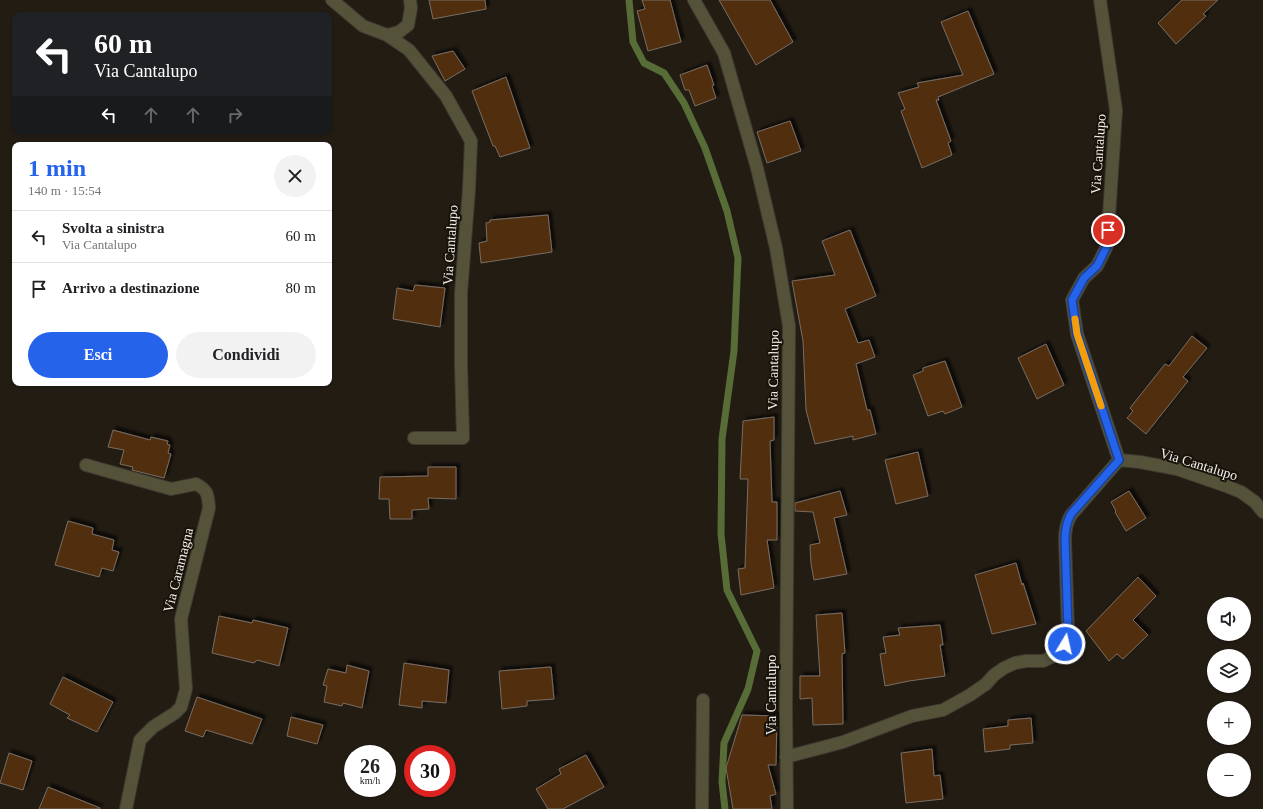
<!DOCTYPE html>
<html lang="it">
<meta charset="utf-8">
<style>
:root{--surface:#fff;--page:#f2f2f2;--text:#202124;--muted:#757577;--line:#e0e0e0;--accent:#2563eb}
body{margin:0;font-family:Georgia,serif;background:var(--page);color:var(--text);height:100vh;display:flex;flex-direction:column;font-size:15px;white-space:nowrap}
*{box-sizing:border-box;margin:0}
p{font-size:13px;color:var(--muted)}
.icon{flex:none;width:22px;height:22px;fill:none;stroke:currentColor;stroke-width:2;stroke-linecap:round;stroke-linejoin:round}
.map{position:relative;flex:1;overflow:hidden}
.drawer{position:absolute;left:12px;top:142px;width:320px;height:244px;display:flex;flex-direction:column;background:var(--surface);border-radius:8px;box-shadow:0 1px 3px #0004}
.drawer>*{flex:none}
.hud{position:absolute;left:12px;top:12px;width:320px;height:122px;border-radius:8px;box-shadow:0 1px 3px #0004;background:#202124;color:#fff;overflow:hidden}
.buttons{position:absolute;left:1207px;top:597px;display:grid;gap:8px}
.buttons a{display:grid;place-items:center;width:44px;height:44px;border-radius:50%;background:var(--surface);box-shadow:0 1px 3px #0004;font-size:20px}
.speed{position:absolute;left:344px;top:745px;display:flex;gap:8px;font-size:20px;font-weight:700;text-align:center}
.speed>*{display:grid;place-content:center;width:52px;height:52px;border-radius:50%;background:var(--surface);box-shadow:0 1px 3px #0004;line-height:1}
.speed small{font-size:10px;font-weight:400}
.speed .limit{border:6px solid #d22;background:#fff;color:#111}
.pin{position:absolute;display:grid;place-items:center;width:34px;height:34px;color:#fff;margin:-17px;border:2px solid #fff;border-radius:50%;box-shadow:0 1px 4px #0007}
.me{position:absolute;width:44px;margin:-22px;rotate:9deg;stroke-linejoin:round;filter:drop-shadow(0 0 3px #0008)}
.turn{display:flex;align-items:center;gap:14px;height:84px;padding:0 16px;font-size:18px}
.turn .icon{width:52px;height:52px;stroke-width:2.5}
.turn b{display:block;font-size:28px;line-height:34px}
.lanes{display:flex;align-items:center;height:38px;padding:0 16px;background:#0003;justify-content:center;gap:20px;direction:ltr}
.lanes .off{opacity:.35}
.round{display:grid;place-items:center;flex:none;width:42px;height:42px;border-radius:21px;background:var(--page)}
.overview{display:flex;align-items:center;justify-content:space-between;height:68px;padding:0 16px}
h1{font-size:24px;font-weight:600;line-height:30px;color:var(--accent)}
.cta{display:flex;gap:8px;margin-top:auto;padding:8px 16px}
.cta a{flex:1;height:46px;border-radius:24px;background:var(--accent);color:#fff;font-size:16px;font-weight:600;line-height:46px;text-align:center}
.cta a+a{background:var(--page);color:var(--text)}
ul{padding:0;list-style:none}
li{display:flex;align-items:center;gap:12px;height:52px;padding:0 16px;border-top:1px solid var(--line)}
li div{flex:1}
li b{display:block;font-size:15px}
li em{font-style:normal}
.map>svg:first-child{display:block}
</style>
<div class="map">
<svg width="1263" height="809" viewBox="0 0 1263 809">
<defs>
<filter id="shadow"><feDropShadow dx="3.5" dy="-3.5" stdDeviation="1" flood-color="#0009"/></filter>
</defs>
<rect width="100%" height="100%" fill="#221c13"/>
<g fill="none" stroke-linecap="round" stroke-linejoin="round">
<path stroke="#576c36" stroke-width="7" d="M629,0L633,42L644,63L664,73L684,103L705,148L727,211L738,258L734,351L722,439L721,534L727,590L757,651L748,689L724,743L722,782L725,809"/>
</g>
<path fill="#512f0f" stroke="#786d64" filter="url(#shadow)" d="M429,0H485L486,9L433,19Z
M642,0H670L681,42L648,51L637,11L645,9Z
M719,0H770L793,42L756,65Z
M1182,0H1218L1203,14L1206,16L1176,44L1158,23Z
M968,11L994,74L938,97L939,100H936L951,141L948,143L952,155L922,168L901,111L905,109L898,93L919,87L917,83L963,75L941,22Z
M453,51L465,69L445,81L432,56Z
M707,65L714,85L712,86L716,98L695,106L689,90H685L680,75Z
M506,77L530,148L500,157L495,146H493L472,91Z
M790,121L801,151L767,163L757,132Z
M548,215L552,252L481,263L479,243L487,241L486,223L490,222V220Z
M850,230L876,296L845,309L858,343L869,340L875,357L856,364L867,410H870L876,434L853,440V436L815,444L806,410L803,341L792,281L835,275L822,241Z
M415,285L445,288L440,327L393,319L397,288L413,291Z
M1192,336L1207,348L1183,377L1188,381L1146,434L1127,418L1133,411L1130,408L1165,364L1169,366Z
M1046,344L1064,385L1037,399L1018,358Z
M945,361L962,407L945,414L943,411L928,416L913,375L923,371V368Z
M774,417V440L770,441L772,502H777V540H767L774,588L741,595L738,569L745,568L748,479H740L743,421Z
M113,430L150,440L151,437L168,441L167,444L170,445L168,453L171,454L164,478L132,470L133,467L120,464L124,450L108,447Z
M918,452L928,496L896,504L885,460Z
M428,467H456V499L428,498L429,509L412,510V519H390L389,499H379L380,477L428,476Z
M840,491L847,515L834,518L847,574L814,580L811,564L810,545L820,543L813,512L795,511V503Z
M1129,491L1146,518L1126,531L1115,512L1116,511L1111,502Z
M68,521L93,528L92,534L114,540L112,550L119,552L113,571L102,568L99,577L55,565Z
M1016,563L1022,585L1023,583L1036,624L992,634L975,575Z
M1138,577L1156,596L1133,620L1148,635L1123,659L1117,654L1109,661L1086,631Z
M842,613L845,653L842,654L843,724L813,725L812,698L800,699V676H820L816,615Z
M219,616L252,623L253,620L288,628L279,666L257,660L254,663L212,653Z
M940,625L943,645H940L945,676L909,681L885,686L880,654L886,653L883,637L900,635L898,628Z
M404,663L449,670L446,703L422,701V708L399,705Z
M347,665L369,671L362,708L343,703L342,706L324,702L327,686L323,685L328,669L346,673Z
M551,667L554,699L527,701V706L502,709L499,671Z
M63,677L113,702L97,732L67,718L70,715L50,704Z
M197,697L262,719L252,744L206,730L203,737L185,731Z
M742,715L777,716L776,765H768L776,794L770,796L772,809H733L726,768Z
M291,717L323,725L317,744L287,736Z
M1031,718L1033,743L1010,745V749L985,752L983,729L1008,726V720Z
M932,749L934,776L940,775L943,799L906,803L901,753Z
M9,753L32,761L23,790L0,783Z
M586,755L604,787L563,809H548L536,789L561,774L559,769Z
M48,787L100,808V809H39Z"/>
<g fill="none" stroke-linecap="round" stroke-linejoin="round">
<g stroke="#3f3a31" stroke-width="14">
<path id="minor" d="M332,0L363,26L387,35L399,32L408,25L411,8L410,0
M694,0L724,53L757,168L776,248L789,326L786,707L787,809
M387,35L409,50L446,96L471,141L469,189L461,293V365L463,438H414
M1119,460L1140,462L1177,469L1226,486L1241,492L1255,502L1263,512
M86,465L171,489L196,484C208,490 208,495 209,508L181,619L186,689L181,707L175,713L153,727L140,740L126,809
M786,757L843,742L912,716L943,710L970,695L986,684L994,675L1004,668L1015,663L1026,661H1043L1056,655L1061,650L1065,644L1068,631L1065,540C1065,530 1066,523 1071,515L1119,460L1077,334L1072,300L1084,278L1097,266L1107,246L1116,110L1100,0
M702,809L703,700"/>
</g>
<use href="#minor" stroke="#54533a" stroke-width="12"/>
</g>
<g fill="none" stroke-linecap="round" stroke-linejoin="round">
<g stroke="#184099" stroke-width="10">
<path id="route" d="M1065,644L1068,631L1065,540C1065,530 1066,523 1071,514L1119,460L1077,334L1072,300L1084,278L1097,266L1107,246L1108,230"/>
</g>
<use href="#route" stroke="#2563eb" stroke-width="7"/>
<path stroke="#f59e0b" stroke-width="7" d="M1075,319L1077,334L1101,406"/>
</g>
<g text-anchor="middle" stroke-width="4" stroke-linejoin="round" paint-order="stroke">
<g font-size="14" fill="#f3efe8" stroke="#18130a">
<text transform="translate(1098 154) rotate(-86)" y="5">Via Cantalupo</text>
<text transform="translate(450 245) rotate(-86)" y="5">Via Cantalupo</text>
<text transform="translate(773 370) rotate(-89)" y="5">Via Cantalupo</text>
<text transform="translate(1199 464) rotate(17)" y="5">Via Cantalupo</text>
<text transform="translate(178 570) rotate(-76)" y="5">Via Caramagna</text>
<text transform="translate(771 695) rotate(-90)" y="5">Via Cantalupo</text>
</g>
</g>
</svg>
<div class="buttons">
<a><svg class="icon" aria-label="sound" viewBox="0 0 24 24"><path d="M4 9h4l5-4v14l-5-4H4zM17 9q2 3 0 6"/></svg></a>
<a><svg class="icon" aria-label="layers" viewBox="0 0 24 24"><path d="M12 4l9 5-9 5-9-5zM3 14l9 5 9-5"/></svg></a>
<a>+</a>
<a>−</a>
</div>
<div class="speed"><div>26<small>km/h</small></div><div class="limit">30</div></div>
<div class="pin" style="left:1108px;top:230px;background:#d93025"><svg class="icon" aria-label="arrive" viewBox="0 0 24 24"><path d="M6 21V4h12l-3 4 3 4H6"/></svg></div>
<svg class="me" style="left:1065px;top:644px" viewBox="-20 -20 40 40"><circle r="17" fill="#2563eb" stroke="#fff" stroke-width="3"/><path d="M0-11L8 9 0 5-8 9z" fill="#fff"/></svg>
<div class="hud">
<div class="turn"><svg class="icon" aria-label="left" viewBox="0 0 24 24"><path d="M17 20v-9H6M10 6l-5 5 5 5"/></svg><div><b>60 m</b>Via Cantalupo</div></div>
<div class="lanes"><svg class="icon" aria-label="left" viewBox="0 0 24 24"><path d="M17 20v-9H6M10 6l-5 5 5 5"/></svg><svg class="icon off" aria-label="ahead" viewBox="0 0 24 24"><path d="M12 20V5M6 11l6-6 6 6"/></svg><svg class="icon off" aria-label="ahead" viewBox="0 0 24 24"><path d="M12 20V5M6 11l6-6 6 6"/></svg><svg class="icon off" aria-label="right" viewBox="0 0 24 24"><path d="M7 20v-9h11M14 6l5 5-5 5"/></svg></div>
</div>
<section class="drawer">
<div class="overview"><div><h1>1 min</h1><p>140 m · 15:54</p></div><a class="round"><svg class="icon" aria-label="close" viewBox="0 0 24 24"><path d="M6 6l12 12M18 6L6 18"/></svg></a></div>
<ul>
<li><svg class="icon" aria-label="left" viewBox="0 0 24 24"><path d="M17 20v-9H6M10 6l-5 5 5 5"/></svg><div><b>Svolta a sinistra</b><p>Via Cantalupo</p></div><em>60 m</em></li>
<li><svg class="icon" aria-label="arrive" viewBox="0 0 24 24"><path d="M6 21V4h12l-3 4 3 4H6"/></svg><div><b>Arrivo a destinazione</b></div><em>80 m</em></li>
</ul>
<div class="cta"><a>Esci</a><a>Condividi</a></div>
</section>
</div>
